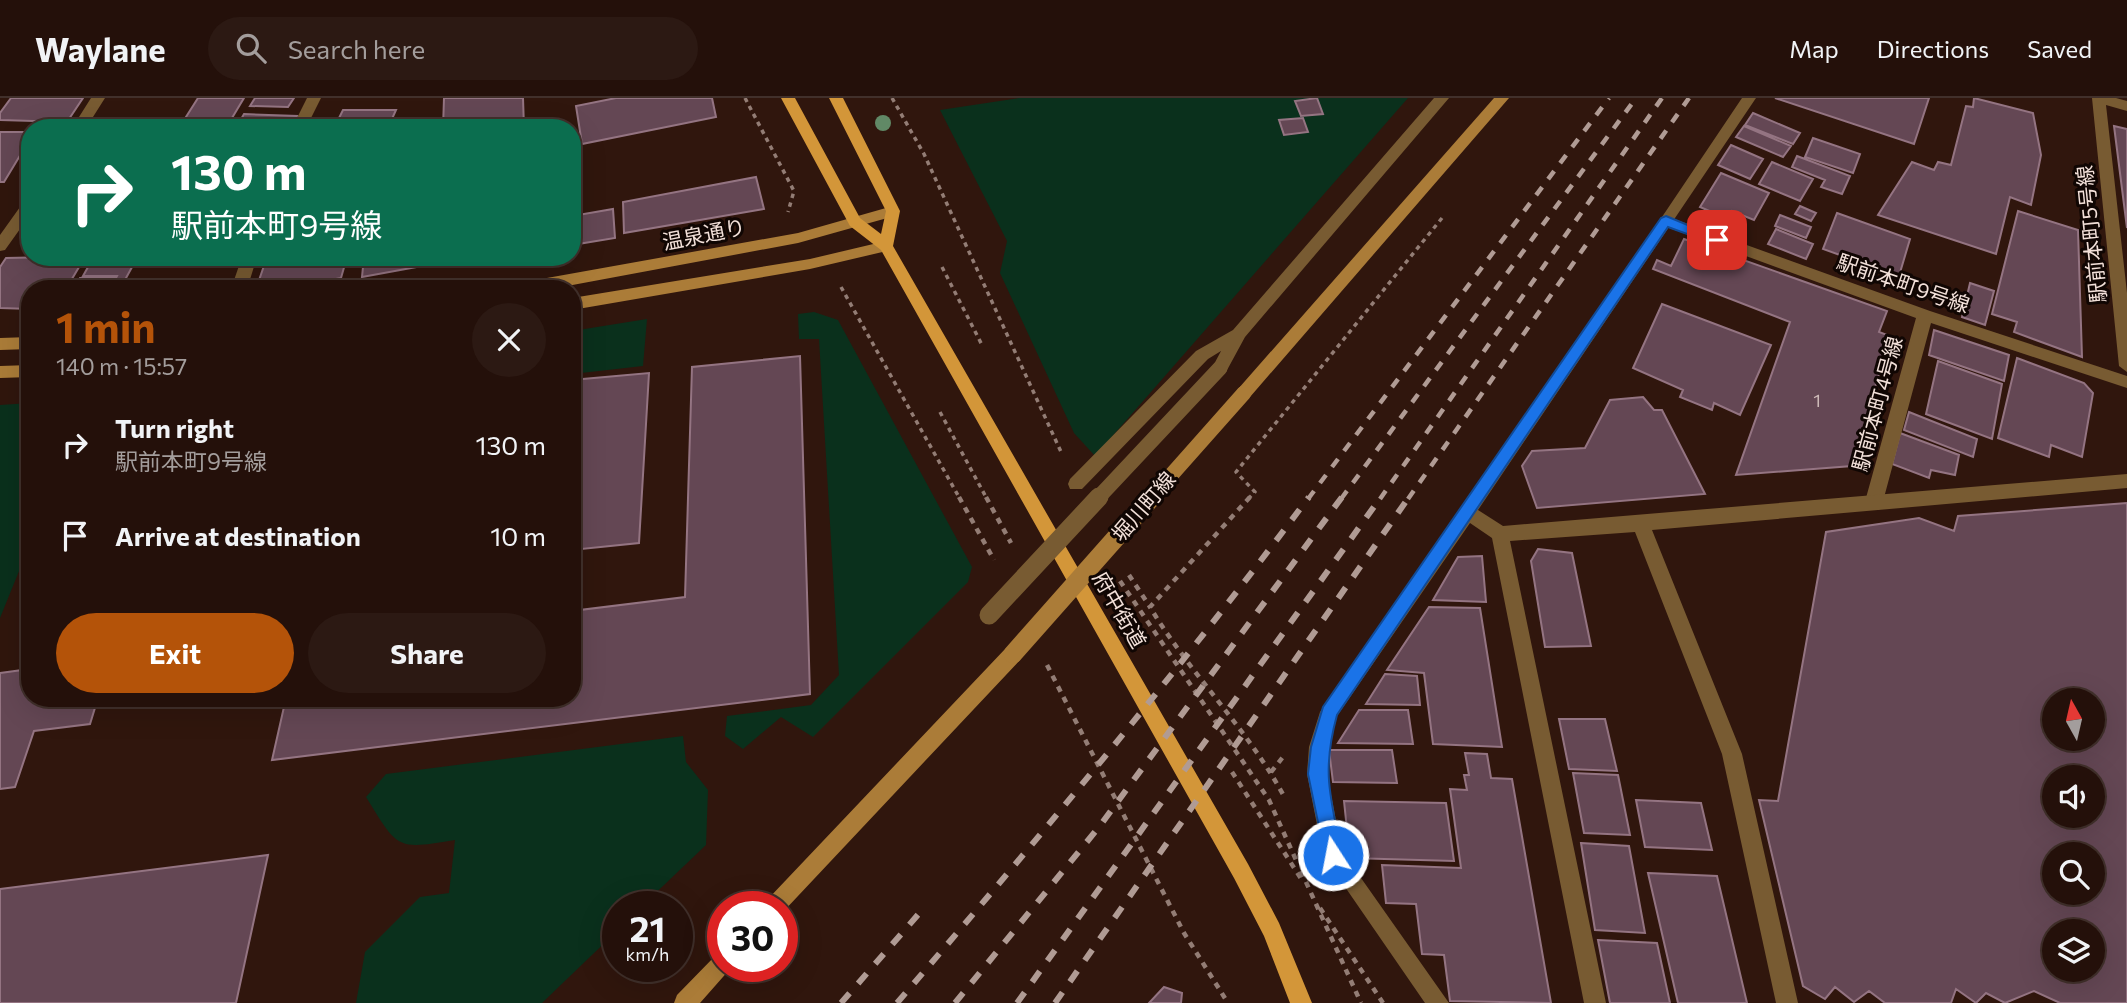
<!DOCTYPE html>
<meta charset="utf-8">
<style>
:root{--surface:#24100a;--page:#2c1913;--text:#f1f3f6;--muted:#a39d9c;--line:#41302b;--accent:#b45309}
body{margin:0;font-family:Commissioner,"Noto Sans JP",sans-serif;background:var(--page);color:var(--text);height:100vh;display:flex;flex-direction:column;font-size:26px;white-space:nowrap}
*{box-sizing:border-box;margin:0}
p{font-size:23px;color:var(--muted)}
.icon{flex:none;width:38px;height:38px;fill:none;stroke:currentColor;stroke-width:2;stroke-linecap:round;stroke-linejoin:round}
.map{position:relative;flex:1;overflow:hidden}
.sheet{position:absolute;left:21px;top:182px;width:560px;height:427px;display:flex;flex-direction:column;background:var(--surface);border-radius:28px;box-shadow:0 7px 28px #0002,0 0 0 2px var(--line)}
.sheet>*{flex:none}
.banner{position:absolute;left:21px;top:21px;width:560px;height:147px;border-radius:28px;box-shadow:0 7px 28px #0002,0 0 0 2px var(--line);background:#0b6e4f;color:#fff;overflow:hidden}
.needle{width:46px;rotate:352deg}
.buttons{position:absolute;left:2042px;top:590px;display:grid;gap:14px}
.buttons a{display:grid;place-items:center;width:63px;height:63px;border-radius:50%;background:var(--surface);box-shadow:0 7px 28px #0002,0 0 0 2px var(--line);font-size:35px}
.speed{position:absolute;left:602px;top:793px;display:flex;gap:14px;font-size:35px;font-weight:700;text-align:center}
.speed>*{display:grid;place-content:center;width:91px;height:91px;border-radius:50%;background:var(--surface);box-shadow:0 7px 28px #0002,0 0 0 2px var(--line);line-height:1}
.speed small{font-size:18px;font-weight:400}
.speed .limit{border:10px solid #d22;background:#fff;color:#111}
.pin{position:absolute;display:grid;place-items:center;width:60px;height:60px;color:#fff;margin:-30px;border-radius:14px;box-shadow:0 4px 10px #0006}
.me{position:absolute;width:77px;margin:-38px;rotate:349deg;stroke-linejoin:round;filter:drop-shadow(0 0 5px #0008)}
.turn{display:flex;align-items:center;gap:24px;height:147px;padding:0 35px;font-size:32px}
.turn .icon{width:91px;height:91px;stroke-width:2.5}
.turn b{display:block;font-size:49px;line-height:60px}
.round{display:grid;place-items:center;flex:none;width:74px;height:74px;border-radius:37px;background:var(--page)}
.headline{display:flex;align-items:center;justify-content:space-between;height:119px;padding:0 35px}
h1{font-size:42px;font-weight:700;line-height:52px;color:var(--accent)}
.cta{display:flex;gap:14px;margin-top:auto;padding:14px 35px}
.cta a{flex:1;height:80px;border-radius:42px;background:var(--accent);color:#fff;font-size:28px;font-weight:700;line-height:80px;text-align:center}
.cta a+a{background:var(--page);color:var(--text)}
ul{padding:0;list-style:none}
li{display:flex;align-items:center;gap:21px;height:91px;padding:0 35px}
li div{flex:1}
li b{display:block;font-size:26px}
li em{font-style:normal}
header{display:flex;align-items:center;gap:42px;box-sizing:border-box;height:98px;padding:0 35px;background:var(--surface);border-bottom:2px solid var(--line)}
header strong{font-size:33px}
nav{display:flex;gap:38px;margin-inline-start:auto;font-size:24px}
.search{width:490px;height:63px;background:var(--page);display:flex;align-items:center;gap:18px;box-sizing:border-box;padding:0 24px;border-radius:38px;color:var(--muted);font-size:26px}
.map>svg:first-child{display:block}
</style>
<header>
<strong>Waylane</strong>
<div class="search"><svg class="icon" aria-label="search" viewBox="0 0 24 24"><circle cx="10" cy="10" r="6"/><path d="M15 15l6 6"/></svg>Search here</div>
<nav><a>Map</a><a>Directions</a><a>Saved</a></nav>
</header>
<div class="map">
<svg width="2127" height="905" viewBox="0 0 2127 905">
<rect width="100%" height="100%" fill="#30160d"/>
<path fill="#0a301c" d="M1019,0H1408L1095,358L1074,335L1000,175L1007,143L940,12Z
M814,214L838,222L972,469L968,484L813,639L781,619L743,651L725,638L727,618L811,607L839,577L819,241H799L798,216Z
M647,221L643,268L572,276V233Z
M30,305V446L0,520V307Z
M683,638L686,664L708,692L706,747L642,808H618V832L542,905H356L365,854L420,799L449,795L455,742C396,752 398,751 366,699L386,676Z"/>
<path fill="#644754" stroke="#947482" stroke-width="2" fill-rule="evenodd" d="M11,0H83L67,24L0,22V15Z
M198,0H244L226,30H179Z
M255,0H294L288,9L250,8Z
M444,0H523L524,30H443Z
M616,0H712L716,19L582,46L576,8Z
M1317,0L1323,16L1301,18L1295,3Z
M1775,0H1929L1914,46Z
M1974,0L2033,15L2041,57L2031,107L2010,99L1996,156L1878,117L1912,64L1934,72L1938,64L1951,67L1966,8L1973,9Z
M343,12H396L388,30H334Z
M1753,15L1800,35L1793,46L1745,27Z
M244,16L297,18L291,30H236Z
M1303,20L1308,34L1284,37L1279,22Z
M1744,28L1791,48L1783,59L1736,39Z
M2114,28L2127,31V130Z
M0,34H30V41L4,84H0Z
M1813,40L1860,56L1853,75L1805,59Z
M1731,47L1763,61L1750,81L1718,67Z
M1797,58L1850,78L1842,96L1821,89L1825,82L1792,69Z
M1772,64L1813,81L1800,103L1759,86Z
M1721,75L1769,95L1754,122L1732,113L1728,121L1700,109Z
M756,79L764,111L624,135L623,104Z
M1800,108L1816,115L1811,123L1795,116Z
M613,111L615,140L572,147V118Z
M2018,113L2078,132L2082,259L2014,234L2017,224L1992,216Z
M1837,115L1910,141L1899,178L1823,151Z
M1780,117L1811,129L1806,140L1775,128Z
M1776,131L1813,146L1806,161L1768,146Z
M1684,141L1887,213L1879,234L1890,238L1852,368L1736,377L1790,224L1653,171L1657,162L1671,168Z
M54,159H85L66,191H30V211L0,210V169L6,160Z
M267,159H347L341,180L285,191H256Z
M364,159H439V165L362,179Z
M93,160H137L120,191H110L117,178H83Z
M80,180H114L108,191H74Z
M1970,185L1994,193L1985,227L1962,219Z
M1662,206L1771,247L1740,317L1714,305L1712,312L1680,299L1683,292L1633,270Z
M1934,232L2009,257L2004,283L1929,257Z
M800,258L810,596L272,662L286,600H572V513L685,499L692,269Z
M2017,260L2084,285L2093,295L2082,359L2051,347L2049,359L1998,340Z
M1938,263L2002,286L1992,341L1926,316Z
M649,275L639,445L572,452V282Z
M1643,299L1654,312H1662L1705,396L1537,410L1522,368L1532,353L1585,350L1610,302Z
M1909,314L1977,341L1973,359L1904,332Z
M1900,335L1959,357L1955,377L1931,372L1929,380L1892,366Z
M2127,405V905H2060L2034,893L2005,905L1986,895L1976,905L1956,891L1951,905H1885L1869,893L1854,904L1835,889L1825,901L1803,888L1759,702L1778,703L1826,434L1919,420L1954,433L1958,418ZM2054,602H2093V640H2054ZM2054,679H2093V718H2054ZM2054,756H2093V794H2054ZM2054,833H2093V872H2054Z
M1538,451L1572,455L1591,548L1545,549L1531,463Z
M1482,458L1486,504L1433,502L1458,459Z
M1429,509L1480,510L1502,649L1433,646L1424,575L1387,572Z
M30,571V600H98L90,626L34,633L15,689L0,691V575Z
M1385,576L1417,578L1420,607L1366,606Z
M1359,612H1408L1413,646L1338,645Z
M1559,621H1605L1617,673L1569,671Z
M1329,652H1392L1397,685L1333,684Z
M1465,655L1487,656L1491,680L1512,681L1551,905L1450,903L1444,857L1422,856L1416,806L1386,805L1382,767L1461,770L1450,691L1467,692L1464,677H1469Z
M1573,675L1618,677L1630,737L1584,735Z
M1636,702L1701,705L1712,752L1645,749Z
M1344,703L1446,705L1454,763L1350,760Z
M1581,745L1629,748L1645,835L1595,832Z
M268,757L236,905H0V791Z
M1648,775L1717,778L1747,905H1678Z
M1598,842L1657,845L1670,905H1610Z
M1164,889L1182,895L1181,905H1149Z"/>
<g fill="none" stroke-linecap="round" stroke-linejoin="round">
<path stroke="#937d75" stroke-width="3.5" stroke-dasharray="4.5 4.5" stroke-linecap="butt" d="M745,0L794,93L788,114
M892,0L924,56L1062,356
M942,169L982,247
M841,189L960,401
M940,314L987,401
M1248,401L1255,394L1236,374L1442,120"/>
<path stroke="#937d75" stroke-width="4.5" stroke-dasharray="6 6" stroke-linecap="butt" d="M959,399L994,462
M986,399L1011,445
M1250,399L1150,509C1190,576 1248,631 1285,700
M1129,477L1150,509
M1120,483L1269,702L1296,762
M1047,567L1184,835L1228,905
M1232,674L1302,782
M1271,674L1283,659
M1301,773L1361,905
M1320,810L1383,905"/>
<path fill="#785b32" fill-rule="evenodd" d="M307,0H321L306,30H292Z
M1666,118L1930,213L2127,278V290L1931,225L1882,407L1879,412H1867L1864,407L1916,220L1661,127V119Z
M242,159H257L247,191H231Z"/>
<path fill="#785b32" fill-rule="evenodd" d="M91,0H105L86,30H72Z
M1434,0H1449L1245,239L1226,274L1220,276L1212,270L1221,253L1208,261L1082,391H1070L1068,386L1070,381L1196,253L1233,232Z
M1742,0H1756L1478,412L1503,428L2127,376V390L1652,432L1742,656L1798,905H1776L1722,656L1635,434L1510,443L1606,905H1584L1492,440L1470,425L1337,618L1329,649L1327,676L1342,753L1449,905H1425L1323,757L1307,676L1309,649L1320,614L1590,226Z
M2092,0H2116L2127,3V13L2106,7L2127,195V274L2119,268Z
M30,101V117L5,152L0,153V137L25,102Z"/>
<path fill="#ab7c38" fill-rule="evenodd" d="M1494,0H1509L1250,299H1238L1236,295L1238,291Z
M893,108L898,109V117L798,145L551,191H512L519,185L798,135Z
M886,143L893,148L891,152L810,171L572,212V200L810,161Z
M30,239V251L0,252V240Z
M30,267V279L0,280V268Z
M1013,548L1020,550L1022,556L1020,562L782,815V808H765L768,801L1006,550Z
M723,854V868H732L730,871L700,905H674L677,897L716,857Z"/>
<path fill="#d39639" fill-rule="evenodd" d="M781,0H795L860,120L881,136L886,113L829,0H843L900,113L893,148L1248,766L1279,825L1312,905H1290L1264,838L1234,780L881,152L850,128Z"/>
<path stroke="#b09b94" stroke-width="4.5" stroke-dasharray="10 10" stroke-linecap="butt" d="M1308,401L1609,0
M1341,401L1636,0
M1380,401L1662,0
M1408,401L1689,0"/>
<path stroke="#b09b94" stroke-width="6" stroke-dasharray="13 13" stroke-linecap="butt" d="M841,905L923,811
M897,905C1039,740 1178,574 1309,399
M955,905L1099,729L1342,399
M1017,905L1381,399
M1055,905L1409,399"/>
<path stroke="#785b32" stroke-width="15" d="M1097,401L1220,270"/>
<path stroke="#785b32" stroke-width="19" d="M989,517L1099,399"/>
<path stroke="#ab7c38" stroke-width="15" d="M1150,401L1244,295"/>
<path stroke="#ab7c38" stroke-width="19" d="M1013,556L1152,399"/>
</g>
<circle fill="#618966" cx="883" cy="25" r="8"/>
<path fill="#1a73e8" stroke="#114b97" stroke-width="2" d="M1666,118L1724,142L1717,147L1668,129L1337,617C1321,675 1331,701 1342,757L1339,763L1333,766L1326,763L1308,676L1311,649L1323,609L1661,120Z"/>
<g text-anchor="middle" stroke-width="6" stroke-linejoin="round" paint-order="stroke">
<g font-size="18" fill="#cebab8">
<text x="1817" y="309">1</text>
</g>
<g font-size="21" fill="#f2e0d9" stroke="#100603">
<text transform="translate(2092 136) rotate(-96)" y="7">駅前本町5号線</text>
<text transform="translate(704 137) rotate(-11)" y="7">温泉通り</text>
<text transform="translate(1903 186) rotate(19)" y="7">駅前本町9号線</text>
<text transform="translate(1878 306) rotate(-75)" y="7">駅前本町4号線</text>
<text transform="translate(1144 409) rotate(-49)" y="7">堀川町線</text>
<text transform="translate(1119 512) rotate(60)" y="7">府中街道</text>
</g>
</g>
</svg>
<div class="buttons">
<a><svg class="needle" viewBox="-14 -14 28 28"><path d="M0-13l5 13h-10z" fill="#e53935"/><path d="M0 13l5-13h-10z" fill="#a39d9c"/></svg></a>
<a><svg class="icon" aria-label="sound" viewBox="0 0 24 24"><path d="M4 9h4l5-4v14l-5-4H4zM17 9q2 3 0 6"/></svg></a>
<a><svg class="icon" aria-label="search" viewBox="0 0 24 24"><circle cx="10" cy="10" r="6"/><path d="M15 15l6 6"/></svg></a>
<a><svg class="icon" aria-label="layers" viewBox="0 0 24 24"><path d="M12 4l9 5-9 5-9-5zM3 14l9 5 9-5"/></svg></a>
</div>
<div class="speed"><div>21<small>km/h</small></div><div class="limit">30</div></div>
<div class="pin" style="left:1717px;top:142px;background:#d93025"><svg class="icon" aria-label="arrive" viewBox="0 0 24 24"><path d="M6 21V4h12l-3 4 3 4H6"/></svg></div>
<svg class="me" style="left:1333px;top:757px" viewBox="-20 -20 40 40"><circle r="17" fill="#1a73e8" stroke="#fff" stroke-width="3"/><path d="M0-11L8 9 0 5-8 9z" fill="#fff"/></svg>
<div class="banner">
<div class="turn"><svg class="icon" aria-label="right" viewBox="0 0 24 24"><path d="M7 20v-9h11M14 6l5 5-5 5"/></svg><div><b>130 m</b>駅前本町9号線</div></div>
</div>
<section class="sheet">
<div class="headline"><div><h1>1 min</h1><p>140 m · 15:57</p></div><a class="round"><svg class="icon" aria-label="close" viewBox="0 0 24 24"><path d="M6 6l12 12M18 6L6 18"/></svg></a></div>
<ul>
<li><svg class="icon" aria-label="right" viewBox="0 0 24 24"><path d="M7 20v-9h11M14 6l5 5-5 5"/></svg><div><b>Turn right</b><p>駅前本町9号線</p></div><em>130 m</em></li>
<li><svg class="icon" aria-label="arrive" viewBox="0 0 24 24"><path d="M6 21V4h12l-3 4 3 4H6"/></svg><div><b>Arrive at destination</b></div><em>10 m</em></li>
</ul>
<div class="cta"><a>Exit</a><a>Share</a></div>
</section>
</div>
